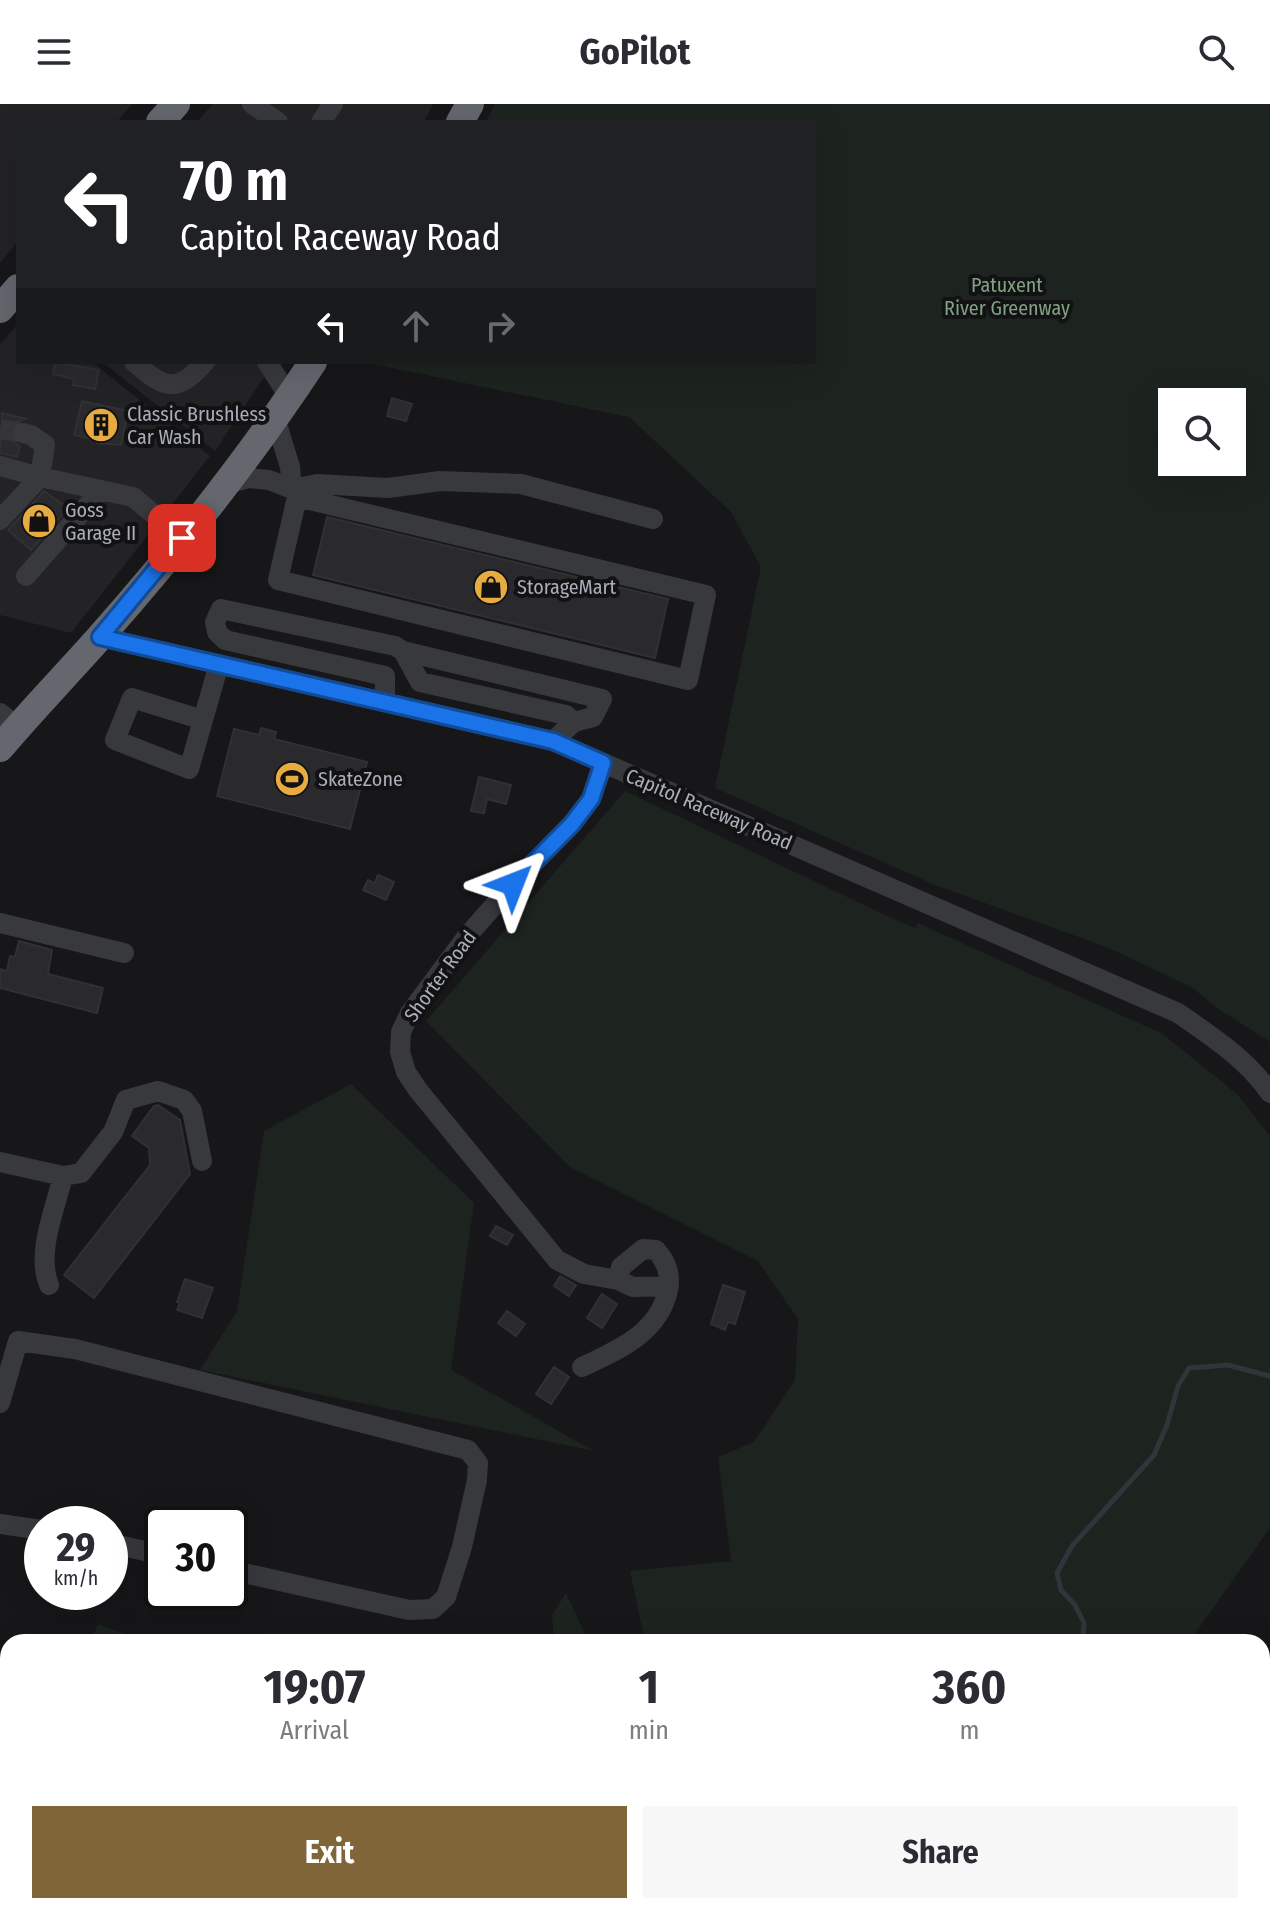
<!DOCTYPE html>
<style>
:root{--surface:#fff;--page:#f7f7f7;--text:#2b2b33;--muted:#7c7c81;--accent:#806539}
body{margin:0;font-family:"Fira Sans Condensed",sans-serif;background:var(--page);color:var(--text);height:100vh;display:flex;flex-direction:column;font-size:30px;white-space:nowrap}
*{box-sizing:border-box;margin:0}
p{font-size:26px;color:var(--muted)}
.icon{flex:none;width:44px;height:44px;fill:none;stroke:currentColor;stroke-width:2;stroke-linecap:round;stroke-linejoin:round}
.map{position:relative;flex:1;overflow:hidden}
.panel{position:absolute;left:0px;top:1530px;width:1270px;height:280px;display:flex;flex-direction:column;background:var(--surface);border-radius:24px 24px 0 0;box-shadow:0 8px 32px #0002}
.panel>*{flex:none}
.top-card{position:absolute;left:16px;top:16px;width:800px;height:244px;border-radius:0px;box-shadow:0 8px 32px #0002;background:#202124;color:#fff;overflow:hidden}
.tools{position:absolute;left:1158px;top:284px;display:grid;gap:16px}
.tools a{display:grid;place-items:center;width:88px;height:88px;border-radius:0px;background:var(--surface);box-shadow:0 8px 32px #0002;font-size:40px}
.speed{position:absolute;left:24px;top:1402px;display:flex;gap:16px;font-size:40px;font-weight:700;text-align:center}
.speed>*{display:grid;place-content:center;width:104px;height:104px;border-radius:50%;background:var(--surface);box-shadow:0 8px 32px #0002;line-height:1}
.speed small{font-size:20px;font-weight:400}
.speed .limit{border:4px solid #111;border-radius:12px;background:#fff;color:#111}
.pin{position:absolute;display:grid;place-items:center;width:68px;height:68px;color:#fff;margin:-34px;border-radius:16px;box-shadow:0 4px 12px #0006}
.me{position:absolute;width:88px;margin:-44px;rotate:45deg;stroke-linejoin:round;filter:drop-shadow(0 0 6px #0008)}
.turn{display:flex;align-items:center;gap:28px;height:168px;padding:0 32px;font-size:36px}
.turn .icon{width:104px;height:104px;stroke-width:2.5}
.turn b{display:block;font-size:56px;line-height:68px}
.lanes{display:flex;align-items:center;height:76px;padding:0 32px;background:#0003;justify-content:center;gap:40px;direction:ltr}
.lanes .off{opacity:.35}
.eta{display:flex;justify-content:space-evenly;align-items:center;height:136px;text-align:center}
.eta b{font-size:48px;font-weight:700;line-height:56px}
.button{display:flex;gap:16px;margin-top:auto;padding:16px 32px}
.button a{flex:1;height:92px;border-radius:0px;background:var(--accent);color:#fff;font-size:32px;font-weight:700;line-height:92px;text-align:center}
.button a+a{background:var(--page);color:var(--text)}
header{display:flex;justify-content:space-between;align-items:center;height:104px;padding:0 32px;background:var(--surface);font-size:36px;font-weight:700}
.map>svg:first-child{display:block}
</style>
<header><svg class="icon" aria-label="menu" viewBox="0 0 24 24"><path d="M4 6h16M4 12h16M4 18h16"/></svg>GoPilot<svg class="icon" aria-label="search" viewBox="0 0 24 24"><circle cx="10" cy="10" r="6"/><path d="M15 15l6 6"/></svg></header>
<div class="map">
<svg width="1270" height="1810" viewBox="0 0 1270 1810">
<rect width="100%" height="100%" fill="#171719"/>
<path fill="#232326" d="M0,0H132L117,18H18V137L0,159Z
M213,0H433L424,18H197Z
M18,220V258H92L210,352L71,529L0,511V240Z
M102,258H274L215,347Z"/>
<path fill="#1d231e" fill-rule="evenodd" d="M495,0H1270V938L1220,906L1191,883L1109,844L935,781L715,684L761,463L731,408L629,313L363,258H814V18H486ZM1172,298H1232V358H1172Z
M625,687L885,811L915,824L918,819L1163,930L1238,991L1270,1032V1424L1189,1538H645L630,1467L731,1457L718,1353L754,1338L795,1276L798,1215L758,1157L570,1063L426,917Z
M351,980L474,1099L451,1266L594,1347L200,1266L237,1207L264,1027Z
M566,1489L589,1538H554L552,1511Z
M98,1520L147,1538H90Z
M8,1583V1745L0,1747V1587Z
M748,1802H1008L1002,1810H749Z"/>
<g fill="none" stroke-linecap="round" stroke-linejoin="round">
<path stroke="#2e363c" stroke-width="5" d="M1083,1538L1084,1519L1075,1501L1061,1486L1057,1469L1072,1442L1154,1351L1167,1321L1178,1282L1189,1264L1228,1261L1270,1272
M0,1695L8,1689
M969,1802L977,1810
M895,1810L899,1802"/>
</g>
<path fill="#2a2a2d" stroke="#313134" stroke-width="2" d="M55,258L99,266L95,285L73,281L74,275L53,270Z
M392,294L412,300L406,317L387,312Z
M82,297L128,307L121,341L97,339L98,336L74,331Z
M2,309L26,315L14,319L10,327L13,338L20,342L17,353L0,349Z
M44,387L68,404L31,446L8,426Z
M327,413L668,495L655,554L313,471Z
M261,624L276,628L274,635L367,658L350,725L217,692L234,625L259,631Z
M479,673L511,681L506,700L487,695L484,709L471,707Z
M378,771L394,778L386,796L363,786L368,776L375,779Z
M19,837L52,846L48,870L103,884L97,909L0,884V865L7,867L10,852L15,853Z
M158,1001L180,1016L190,1070L94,1194L64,1171L150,1061L149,1044L132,1032L154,1002Z
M496,1122L513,1131L507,1141L490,1132Z
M560,1172L576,1181L569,1192L554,1182Z
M185,1175L213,1184L202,1214L177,1206L180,1199L177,1198Z
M723,1181L745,1188L735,1220L728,1218L725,1226L711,1220Z
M602,1190L617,1200L602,1224L587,1214Z
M507,1207L525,1220L516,1232L498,1219Z
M554,1263L569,1273L551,1300L536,1290Z"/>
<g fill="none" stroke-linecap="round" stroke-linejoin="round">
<path stroke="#343539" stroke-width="20" stroke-dasharray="20 10" stroke-linecap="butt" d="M0,325L23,329"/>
<path stroke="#3e4044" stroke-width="3" stroke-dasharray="4 6" stroke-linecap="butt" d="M673,1810V1802"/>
<path stroke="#38393d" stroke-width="20" d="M252,0L278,18
M321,18L333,0
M134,258C164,284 176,291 205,258
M267,258L290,294
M275,314L290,363L292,385L297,393L278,476L688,576L706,491L297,393
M0,362L40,373L45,341L31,331L23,329
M225,380L249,374L269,376L292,385L317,380L388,384L440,377L521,380L653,415
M0,416L40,373L133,393L182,434
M26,472L101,386
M100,533L553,637L1178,909C1211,932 1247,955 1270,989
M403,547L420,578L566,611L574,618
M385,597V572L225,536L217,528L215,518L221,505L395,542L403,547L602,595L593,613L574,618L553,637
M0,609L18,623
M203,616L132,594L115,636L189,665L219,560
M0,819L124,849
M0,1058L63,1072
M618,1176L633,1183L669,1182
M49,1181C36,1148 55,1106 63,1072L81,1069L113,1028L126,996L158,987L184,996L192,1007L202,1057
M582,1263C618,1246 659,1229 668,1186C671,1170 667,1159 656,1146L643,1145L621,1163L618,1176L584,1170L557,1156L418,986L406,968L400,948L401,928L410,909L468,831L513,780L572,720L591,695L603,659
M0,1299L18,1237L75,1245L468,1346L478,1359L477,1376L462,1443L446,1493L433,1505L409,1506L230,1466
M0,1420L42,1426
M110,1439L162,1451
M221,1802L235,1810
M305,1802L318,1810
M597,1802L611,1810
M1,1810L36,1802
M485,1810L490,1802"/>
<path stroke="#64676e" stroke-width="28" d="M160,18L176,0
M460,18L470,0
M0,205L18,184
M0,644C32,606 66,571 99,534C176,447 249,355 313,258"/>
</g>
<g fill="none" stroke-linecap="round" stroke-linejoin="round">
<g stroke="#114b97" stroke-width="20">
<path id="route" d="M182,434L100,533L553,637L603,659L591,695L572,720L513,780"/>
</g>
<use href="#route" stroke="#1a73e8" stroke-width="14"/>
</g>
<defs>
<g id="building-disc" transform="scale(1.8)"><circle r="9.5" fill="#e7ab41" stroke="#121214"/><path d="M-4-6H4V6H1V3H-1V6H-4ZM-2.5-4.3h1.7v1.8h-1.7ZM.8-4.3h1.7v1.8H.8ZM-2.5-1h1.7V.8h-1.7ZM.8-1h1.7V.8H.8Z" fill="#111"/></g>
<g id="shop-disc" transform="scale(1.8)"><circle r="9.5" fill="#e7ab41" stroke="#121214"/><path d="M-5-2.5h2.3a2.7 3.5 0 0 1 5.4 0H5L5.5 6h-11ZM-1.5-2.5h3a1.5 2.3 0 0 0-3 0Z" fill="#111"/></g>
<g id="stadium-disc" transform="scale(1.8)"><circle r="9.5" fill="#e7ab41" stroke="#121214"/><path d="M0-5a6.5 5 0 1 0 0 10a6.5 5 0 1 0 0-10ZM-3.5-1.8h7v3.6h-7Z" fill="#111"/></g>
</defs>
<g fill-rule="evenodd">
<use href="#building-disc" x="101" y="321"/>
<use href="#shop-disc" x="39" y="417"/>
<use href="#shop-disc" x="491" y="483"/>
<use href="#stadium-disc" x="292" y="675"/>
</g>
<g text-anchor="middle" stroke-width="8" stroke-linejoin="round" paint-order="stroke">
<g font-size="20" fill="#82a183" stroke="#121214">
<text x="1007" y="188">Patuxent<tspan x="1007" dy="23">River Greenway</tspan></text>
</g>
<g font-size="20" fill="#aaaeb8" stroke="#121214" text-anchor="start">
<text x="127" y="317">Classic Brushless<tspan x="127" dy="23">Car Wash</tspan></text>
<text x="65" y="413">Goss<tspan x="65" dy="23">Garage II</tspan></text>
<text x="517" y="490">StorageMart</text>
<text x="318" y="682">SkateZone</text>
</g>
<g font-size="20" fill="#aaaeb8" stroke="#121214">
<text transform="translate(709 705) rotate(23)" y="7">Capitol Raceway Road</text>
<text transform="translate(440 872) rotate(-54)" y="7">Shorter Road</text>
</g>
</g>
</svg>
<div class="tools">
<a><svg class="icon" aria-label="search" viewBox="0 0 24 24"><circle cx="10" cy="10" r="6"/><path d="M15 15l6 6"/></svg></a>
</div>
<div class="speed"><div>29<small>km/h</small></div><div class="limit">30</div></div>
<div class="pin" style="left:182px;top:434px;background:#d93025"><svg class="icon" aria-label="arrive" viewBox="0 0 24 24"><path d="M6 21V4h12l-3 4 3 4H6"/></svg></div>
<svg class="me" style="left:513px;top:780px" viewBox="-20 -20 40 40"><path d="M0-17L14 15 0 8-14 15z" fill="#1a73e8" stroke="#fff" stroke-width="4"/></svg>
<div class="top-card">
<div class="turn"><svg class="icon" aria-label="left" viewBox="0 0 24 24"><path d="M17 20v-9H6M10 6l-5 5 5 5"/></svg><div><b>70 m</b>Capitol Raceway Road</div></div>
<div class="lanes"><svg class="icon" aria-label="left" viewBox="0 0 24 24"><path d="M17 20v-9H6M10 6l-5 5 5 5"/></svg><svg class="icon off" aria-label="ahead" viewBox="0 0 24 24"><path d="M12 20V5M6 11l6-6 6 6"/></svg><svg class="icon off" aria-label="right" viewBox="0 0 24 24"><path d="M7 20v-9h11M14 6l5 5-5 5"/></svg></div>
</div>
<section class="panel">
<div class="eta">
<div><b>19:07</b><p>Arrival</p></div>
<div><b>1</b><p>min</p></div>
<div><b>360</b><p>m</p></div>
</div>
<div class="button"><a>Exit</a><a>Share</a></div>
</section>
</div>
